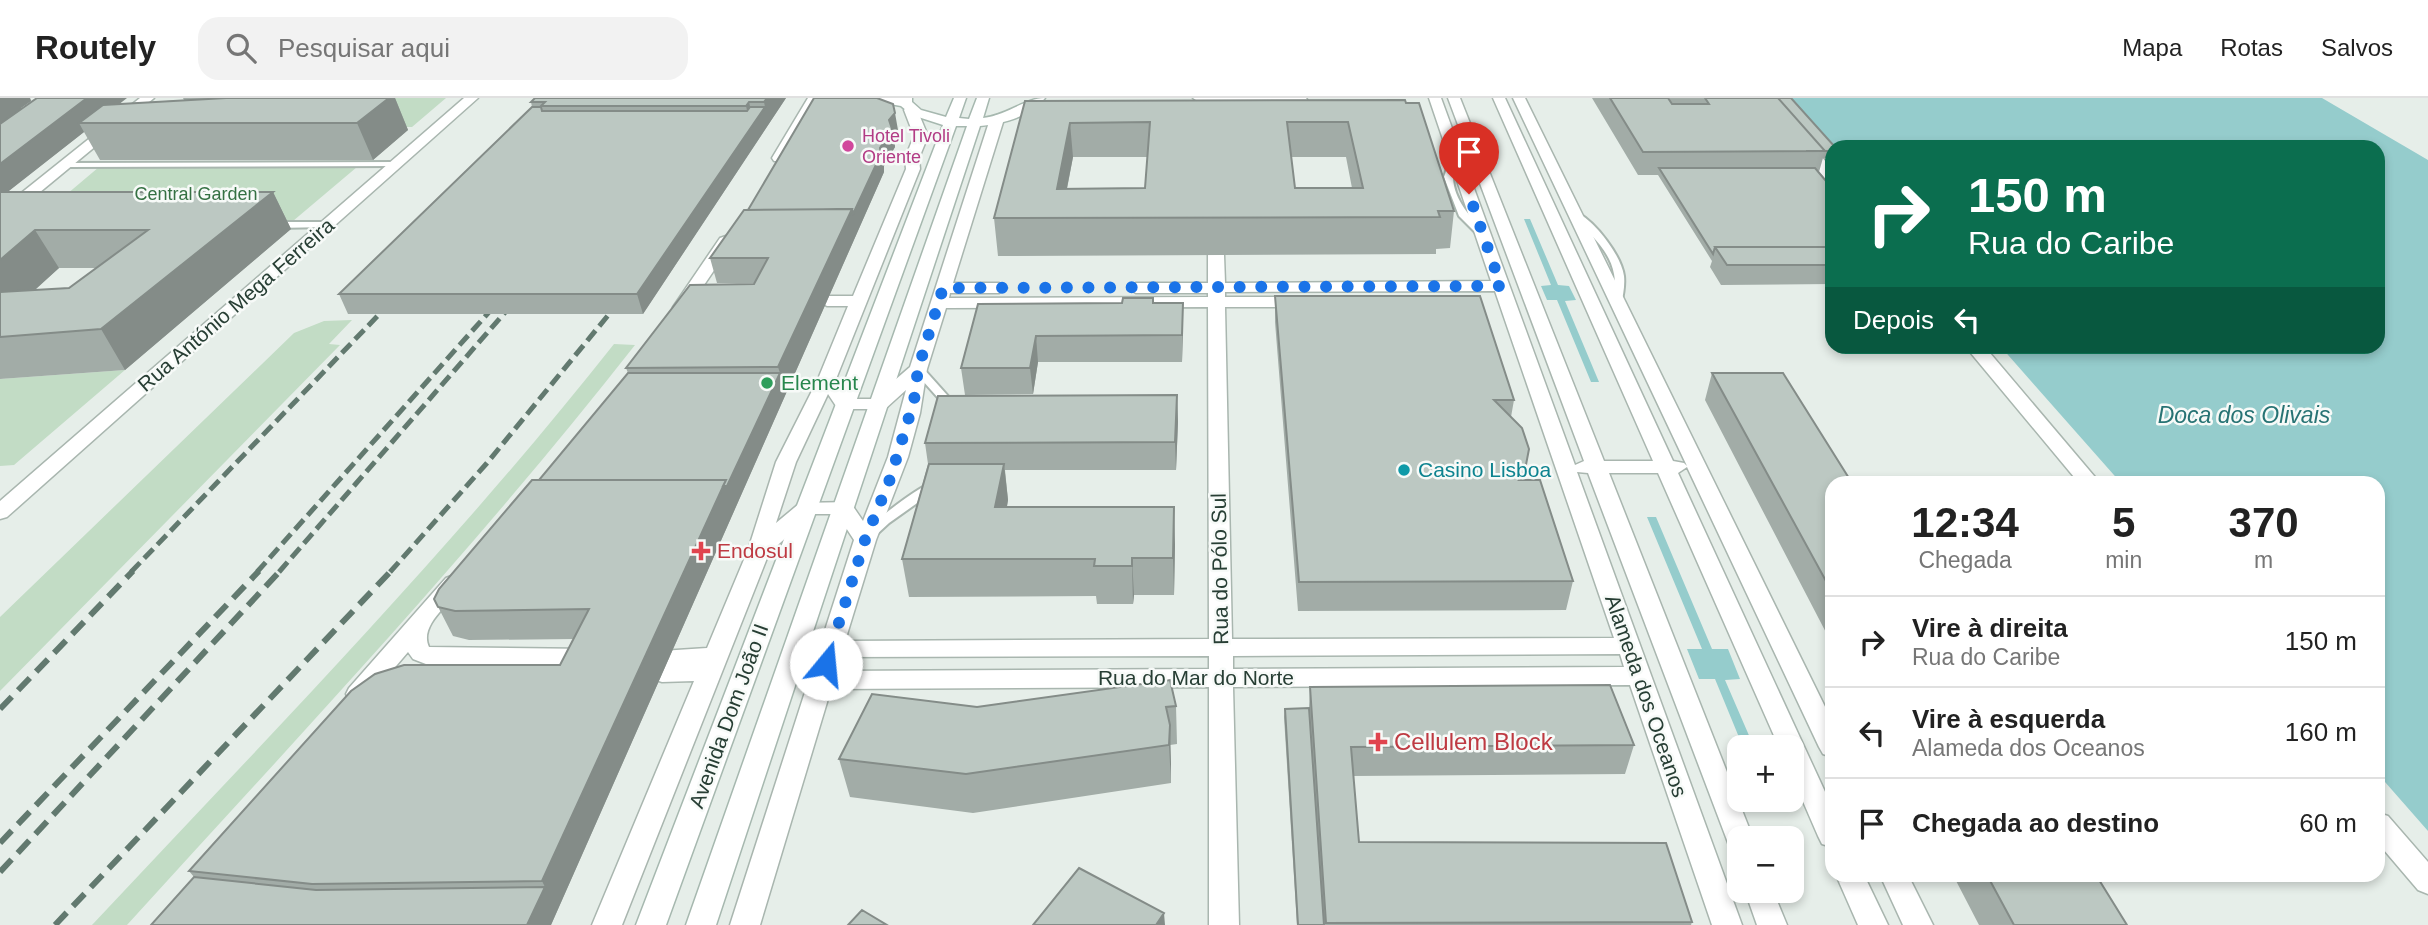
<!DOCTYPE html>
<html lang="pt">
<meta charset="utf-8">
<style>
:root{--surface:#fff;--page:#f2f2f2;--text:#222;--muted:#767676;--line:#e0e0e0}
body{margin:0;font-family:Helvetica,sans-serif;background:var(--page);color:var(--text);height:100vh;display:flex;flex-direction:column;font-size:26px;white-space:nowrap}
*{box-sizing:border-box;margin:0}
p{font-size:23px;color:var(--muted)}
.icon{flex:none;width:38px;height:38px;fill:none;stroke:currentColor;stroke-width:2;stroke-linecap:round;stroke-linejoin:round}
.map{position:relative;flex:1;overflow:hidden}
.panel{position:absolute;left:1825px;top:378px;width:560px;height:406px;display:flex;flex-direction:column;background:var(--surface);border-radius:21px;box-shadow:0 4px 10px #0003}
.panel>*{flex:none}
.hud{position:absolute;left:1825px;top:42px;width:560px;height:214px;border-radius:21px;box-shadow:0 4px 10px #0003;background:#0b6e4f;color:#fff;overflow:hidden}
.buttons{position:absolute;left:1727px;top:637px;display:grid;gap:14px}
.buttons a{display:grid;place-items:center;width:77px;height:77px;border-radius:14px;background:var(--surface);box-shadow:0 4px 10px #0003;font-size:35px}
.pin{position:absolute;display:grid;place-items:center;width:60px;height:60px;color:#fff;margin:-72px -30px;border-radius:50% 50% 50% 0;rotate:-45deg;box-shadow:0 0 7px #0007}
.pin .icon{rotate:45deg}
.me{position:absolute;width:77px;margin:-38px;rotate:17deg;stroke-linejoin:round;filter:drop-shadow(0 0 5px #0008)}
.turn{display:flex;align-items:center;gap:24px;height:147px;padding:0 28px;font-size:32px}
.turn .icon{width:91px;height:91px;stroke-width:2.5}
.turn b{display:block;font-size:49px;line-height:60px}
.then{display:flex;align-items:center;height:66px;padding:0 28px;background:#0003;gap:14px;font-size:26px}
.eta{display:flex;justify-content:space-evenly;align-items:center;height:119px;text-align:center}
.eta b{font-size:42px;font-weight:800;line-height:49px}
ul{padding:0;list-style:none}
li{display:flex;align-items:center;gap:21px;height:91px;padding:0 28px;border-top:2px solid var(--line)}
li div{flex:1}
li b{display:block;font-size:26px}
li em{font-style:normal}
header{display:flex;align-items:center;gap:42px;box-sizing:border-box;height:98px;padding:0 35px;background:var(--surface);border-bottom:2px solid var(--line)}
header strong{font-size:33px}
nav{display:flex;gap:38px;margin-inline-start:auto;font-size:24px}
.search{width:490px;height:63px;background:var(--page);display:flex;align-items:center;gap:18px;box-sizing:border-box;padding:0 24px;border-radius:21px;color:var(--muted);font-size:26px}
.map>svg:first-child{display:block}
</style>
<header>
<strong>Routely</strong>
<div class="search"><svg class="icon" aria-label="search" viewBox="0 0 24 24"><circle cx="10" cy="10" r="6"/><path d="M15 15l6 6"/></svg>Pesquisar aqui</div>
<nav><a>Mapa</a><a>Rotas</a><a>Salvos</a></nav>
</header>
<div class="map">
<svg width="2428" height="827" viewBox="0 0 2428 827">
<rect width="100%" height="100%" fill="#e6eee9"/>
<path fill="#c2dcc5" d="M350,0H446L412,29H318Z
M99,69H357L293,123H35Z
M352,222L329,246L340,247L0,593V519L294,235L324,223Z
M614,246L635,247C477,449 300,637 127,827H92C270,637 453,450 614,246Z
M125,272L14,367L0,368V281Z"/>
<path fill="#95cccc" d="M1784,0H2322L2428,62V733L2378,676V385H2121L2001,249L2378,248V49H1832Z
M1524,121H1530L1558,187L1569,188L1576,202L1565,203L1599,284H1591L1557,202H1547L1541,188L1551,187Z
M1647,419H1656L1712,551H1728L1740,581L1725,582L1754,649H1743L1715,581H1699L1687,551H1702Z"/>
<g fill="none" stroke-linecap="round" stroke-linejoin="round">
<g stroke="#a9b6af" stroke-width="4">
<path id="lane" d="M1452,56L1459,58C1457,64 1452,74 1453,80C1454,102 1471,120 1485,134V138H1479L1459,118L1444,79Z
M397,64L401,66L400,68L65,69L61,67L65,65Z
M1578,115C1596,125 1621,157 1624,178C1625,187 1623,198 1621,206L1618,207L1613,204C1613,195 1616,185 1614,176C1610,152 1589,136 1574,118Z
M327,124L331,127L330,129L275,130L271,127L275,124Z
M918,268L922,269L956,307L958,309L956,311H948L914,273L913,271Z
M933,384L937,385L939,388L937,391L889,425L876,437H868L866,434C877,420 917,390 933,384Z"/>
</g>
<g stroke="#a9b6af" stroke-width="3">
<path id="street" d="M140,0H154L5,123L0,125V112Z
M464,0H478L7,419L0,421V403Z
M808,0H820L784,63H774L772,60Z
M1193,0H1306L1308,3L1302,7L1199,4Z
M1429,0H1441L1575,367L1584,363L1448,0H1460L1604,363H1653L1493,0H1505L1673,363L1684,365L1687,368L1513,0H1525L1832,623V659L1823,656L1819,649L1687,369L1678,375L1832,709V749L1822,746L1818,738L1792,678V649H1779L1658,375H1609L1753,740H1740V753L1730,750L1588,375L1577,374L1742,827H1712L1630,587L1233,589L1239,827H1209V589L831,591L760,827H730L854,442L837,416H812L769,455L622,827H592L694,583L662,584L653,581L650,575L653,569L664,566L657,559L661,553L707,550L748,452L776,364L818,281L848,208H827L819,203L827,198H853L906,71L905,60L914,38L904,12L906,9H916L928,38L919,60L920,71L836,281L851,301H873L910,269L990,21L997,17L1004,21L953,185H999L1007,190L999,195H950L949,200L1208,199V195H1136L1128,190L1136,185H1208V157L1216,152L1224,157L1225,185L1491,183ZM1495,193L1614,540L1232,541L1225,209H1301L1309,204L1301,199H1225V194ZM1208,209L1209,541L845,543L876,442L908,359L920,315L927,271L946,210ZM906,292L888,359L863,423L850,404L800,405L776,425L796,364L828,296L838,311H885ZM1620,556L1624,569L1233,571V558ZM1209,558V571L836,573L840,559Z
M1815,56L1820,57L1832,71V84L1827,83L1808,60Z
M726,138L734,143L689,209L687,213H675L673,209L720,140Z
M1965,248H1984L2100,385H2079Z
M454,477L462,480L465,485C454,503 418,526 429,549L591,551L599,554L603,560L599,566L591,569L431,568L413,561L408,554L367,602L358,605L349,602L346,596L349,590L446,480Z
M2378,715L2388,718L2428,764V796L2418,792L2378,745Z
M1836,777H1864L1888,827H1858Z
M1880,777H1908L1933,827H1903Z
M1745,793H1773L1787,827H1757Z"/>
</g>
<g stroke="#a6b8af" stroke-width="3">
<path id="secondary" d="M872,0H912V4L921,12L946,19L954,0H966L959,20L969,21L977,0H989L983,20C1008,17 1025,0 1045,0C1029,19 1005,25 980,28L716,827H686L967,28H956L666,827H636L943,27L912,17L901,8L873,3Z"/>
</g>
<use href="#lane" fill="#fff" fill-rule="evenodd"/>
<use href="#street" fill="#fff" fill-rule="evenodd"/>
<use href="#secondary" fill="#fff" fill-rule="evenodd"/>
<path stroke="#62796f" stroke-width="3.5" stroke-dasharray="10 5" stroke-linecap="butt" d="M390,206L393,202
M497,206L500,202
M513,206L516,202
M617,206L620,202"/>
<path stroke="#62796f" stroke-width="5" stroke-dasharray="13 6" stroke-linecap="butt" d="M131,474L391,204
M257,474L498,204
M279,474L514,204
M390,474L487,365L619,204"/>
<path stroke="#62796f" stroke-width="6" stroke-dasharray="17 9" stroke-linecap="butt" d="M0,611L133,473
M0,745L259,473
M0,774L280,473
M55,827L391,473"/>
</g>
<path fill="#a2aca7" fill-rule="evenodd" d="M0,0H30L31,3L21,10L22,11L184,2L183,0H395L408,32L373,62H100L84,34L7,94H273L291,131L125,272L0,281ZM59,170H96L69,190L34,192Z
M786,0L643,216H348L339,196L532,9L531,4Z
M1592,0H1791L1832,49V60H1823L1819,74L1832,90V186L1721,187L1710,169L1712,163L1658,77H1638Z
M1405,2L1454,113L1450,150L1436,151V156L998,158L994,120L1025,3ZM1073,59H1148L1145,90L1067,91ZM1291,59H1346L1352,90H1295Z
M898,32L894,38L895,49L884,68V74L551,827L194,779L189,773L560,567L574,541L469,542L453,538L434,501L539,382L628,275L626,270L754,186L755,185H717L710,160L748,112Z
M1275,198L1514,302L1511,319L1523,382L1573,483L1566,512L1298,513L1275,224Z
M1183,205L1182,264H1038L1033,296L965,297L961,270L978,206Z
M1712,275L1832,385V546L1705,302Z
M1177,297L1178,324L1176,372H1005L1008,402L1007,409L1175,446L1174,497H1134L1133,506H1097L1096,498L909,499L902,461L928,366L925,345Z
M1310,589L1634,647L1625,676L1353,678L1359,744L1692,824L1691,827H1297L1284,619L1285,611L1309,610Z
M1176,608L1177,646L1170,647L1171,685L973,715L850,699L839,661L977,609Z
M1953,777H2096L2127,827H1979Z"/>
<path fill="#848c88" d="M0,0H30L31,3L21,10L26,17L0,36Z
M87,0H127L95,25H79L84,34L0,100V66Z
M389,0H395L408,32L373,62L357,25Z
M767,0H786L643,216L637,196L751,29L746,8L749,4L754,25L765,9L764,4Z
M895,15L898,32L894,38L895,49L884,68V74L551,827H527L545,789L542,783L726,382L780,275L778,269L880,50L889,22Z
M1070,25L1073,59L1061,120L1057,91Z
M273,94L291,131L125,272L101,231Z
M35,132L59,170L0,224V162Z
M1183,205V231L1182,264V237Z
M1036,238L1038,264L1033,296L1030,270Z
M1177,297L1178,324L1176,372L1175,344Z
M1529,351L1520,400L1519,382Z
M1004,366L1008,402L1000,446L995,409Z
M1174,409L1175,446L1174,497L1173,460Z
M1132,460L1134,497L1133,506L1132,468Z
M1170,627L1171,665V685L1169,647Z
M1164,815L1165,827H1156Z"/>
<path fill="#bcc8c2" stroke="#848c88" stroke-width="2" fill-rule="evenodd" d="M37,0H87L0,66V26Z
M226,0H389L357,25H79L103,7Z
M535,0H767L764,4H749L746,8H541L545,4H531Z
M814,0H877L893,6L895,15L889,22L892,31L880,50L881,56L853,116L852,111L748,112Z
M1610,0H1668L1672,6H1709L1705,0H1778L1825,53L1643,54Z
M1778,0H1791L1835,49H1832V53H1806H1825Z
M1405,2L1406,5H1419L1454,113H1438L1440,119L994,120L1025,3ZM1150,24L1145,90L1057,91L1070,25ZM1287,24H1348L1363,90H1295Z
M532,9H541L542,13H747L750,9H765L637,196H339Z
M1659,70H1815L1832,90V149H1715L1713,156Z
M0,94H273L101,231L0,239V194L69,190L148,132H35L0,162Z
M852,111L778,269L626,270L690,187L754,186L768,160H710L744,112Z
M1715,149H1832V167H1727Z
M1275,198H1480L1514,302H1494L1522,330L1529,351L1525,372L1519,382H1540L1573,483L1299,484Z
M1123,200H1153V205H1183L1182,237L1036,238L1030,270H961L978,206L1122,205Z
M628,275H780L727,388H723L726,382H539Z
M1712,275H1783L1852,385H1832V494Z
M1177,297L1175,344L925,345L938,298Z
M929,366H1004L995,409H1174L1173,460H1132V468H1094L1095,461H902Z
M532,382H726L542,783L312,786L189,773L351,593L375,576L404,567H560L589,511L455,513L438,509L434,501L439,491Z
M1170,582L1176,608L1166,609L1170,627L1169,647L966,676L839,661L872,596L977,609Z
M1610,587L1634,647L1351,649L1359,744L1666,745L1692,824L1326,825L1310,589Z
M1309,610L1324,827H1298L1285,611Z
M1079,770L1164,815L1156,827H1033Z
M1987,777H2096L2127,827H2014Z
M194,779L316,792L545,789L527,827H151Z
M862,812L887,827H848Z"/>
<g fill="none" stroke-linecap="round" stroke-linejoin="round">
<path stroke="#1a73e8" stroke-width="12" stroke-dasharray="0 21.6" d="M826,566L865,442L890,381L914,303L918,271L943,190L1501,188L1469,96"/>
</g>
<circle fill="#d1479c" stroke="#f7faf8" stroke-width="2.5" cx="848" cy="48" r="7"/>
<circle fill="#2e9e5b" stroke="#f7faf8" stroke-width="2.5" cx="767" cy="285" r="7"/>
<circle fill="#0f9aa8" stroke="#f7faf8" stroke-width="2.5" cx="1404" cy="372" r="7"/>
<g fill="#e0444e" stroke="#f7faf8" stroke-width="2.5">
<path d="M697.5 442.5h7v7h7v7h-7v7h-7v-7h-7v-7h7z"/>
<path d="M1374.5 633.5h7v7h7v7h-7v7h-7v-7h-7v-7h7z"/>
</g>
<g text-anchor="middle" stroke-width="5" stroke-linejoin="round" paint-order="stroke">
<g font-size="18" fill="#b23c85" stroke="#f7faf8" text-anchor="start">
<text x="862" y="44">Hotel Tivoli<tspan x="862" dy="21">Oriente</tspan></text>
</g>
<g font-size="18" fill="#357143" stroke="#f7faf8">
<text x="196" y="102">Central Garden</text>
</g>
<g font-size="21" fill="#273e34" stroke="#f7faf8">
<text transform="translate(236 207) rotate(-41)" y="7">Rua António Mega Ferreira</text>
<text transform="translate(1220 471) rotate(-91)" y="7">Rua do Pólo Sul</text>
<text x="1196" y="587">Rua do Mar do Norte</text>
<text transform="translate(1646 598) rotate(71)" y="7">Alameda dos Oceanos</text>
<text transform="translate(729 618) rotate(-70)" y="7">Avenida Dom João II</text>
</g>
<g font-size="21" fill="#27864d" stroke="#f7faf8" text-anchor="start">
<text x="781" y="292">Element</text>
</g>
<g font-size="21" fill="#0d838f" stroke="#f7faf8" text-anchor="start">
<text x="1418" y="379">Casino Lisboa</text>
</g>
<g font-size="21" fill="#be3a42" stroke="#f7faf8" text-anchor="start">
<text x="717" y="460">Endosul</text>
</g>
<g font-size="23" font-style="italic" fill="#277374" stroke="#f7faf8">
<text x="2244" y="325">Doca dos Olivais</text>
</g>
<g font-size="24" fill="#be3a42" stroke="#f7faf8" text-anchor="start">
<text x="1394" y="652">Cellulem Block</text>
</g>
</g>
</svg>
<div class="buttons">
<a>+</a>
<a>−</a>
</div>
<div class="pin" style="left:1469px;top:96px;background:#d93025"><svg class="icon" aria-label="arrive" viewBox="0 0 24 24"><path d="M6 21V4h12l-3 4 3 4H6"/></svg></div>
<svg class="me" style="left:826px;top:566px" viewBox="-20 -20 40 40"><circle r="19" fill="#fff"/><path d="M0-13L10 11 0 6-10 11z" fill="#1a73e8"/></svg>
<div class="hud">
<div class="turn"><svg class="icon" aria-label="right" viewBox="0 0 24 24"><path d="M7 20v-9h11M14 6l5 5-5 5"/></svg><div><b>150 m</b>Rua do Caribe</div></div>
<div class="then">Depois<svg class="icon" aria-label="left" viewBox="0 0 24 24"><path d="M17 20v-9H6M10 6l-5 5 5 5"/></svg></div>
</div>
<section class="panel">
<div class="eta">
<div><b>12:34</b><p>Chegada</p></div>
<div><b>5</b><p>min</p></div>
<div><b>370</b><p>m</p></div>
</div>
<ul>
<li><svg class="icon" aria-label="right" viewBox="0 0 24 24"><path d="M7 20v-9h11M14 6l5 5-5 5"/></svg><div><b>Vire à direita</b><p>Rua do Caribe</p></div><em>150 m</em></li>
<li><svg class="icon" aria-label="left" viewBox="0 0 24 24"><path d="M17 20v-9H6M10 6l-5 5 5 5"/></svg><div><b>Vire à esquerda</b><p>Alameda dos Oceanos</p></div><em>160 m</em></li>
<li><svg class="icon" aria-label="arrive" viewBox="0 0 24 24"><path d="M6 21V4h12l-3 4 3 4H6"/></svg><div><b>Chegada ao destino</b></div><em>60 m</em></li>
</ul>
</section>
</div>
